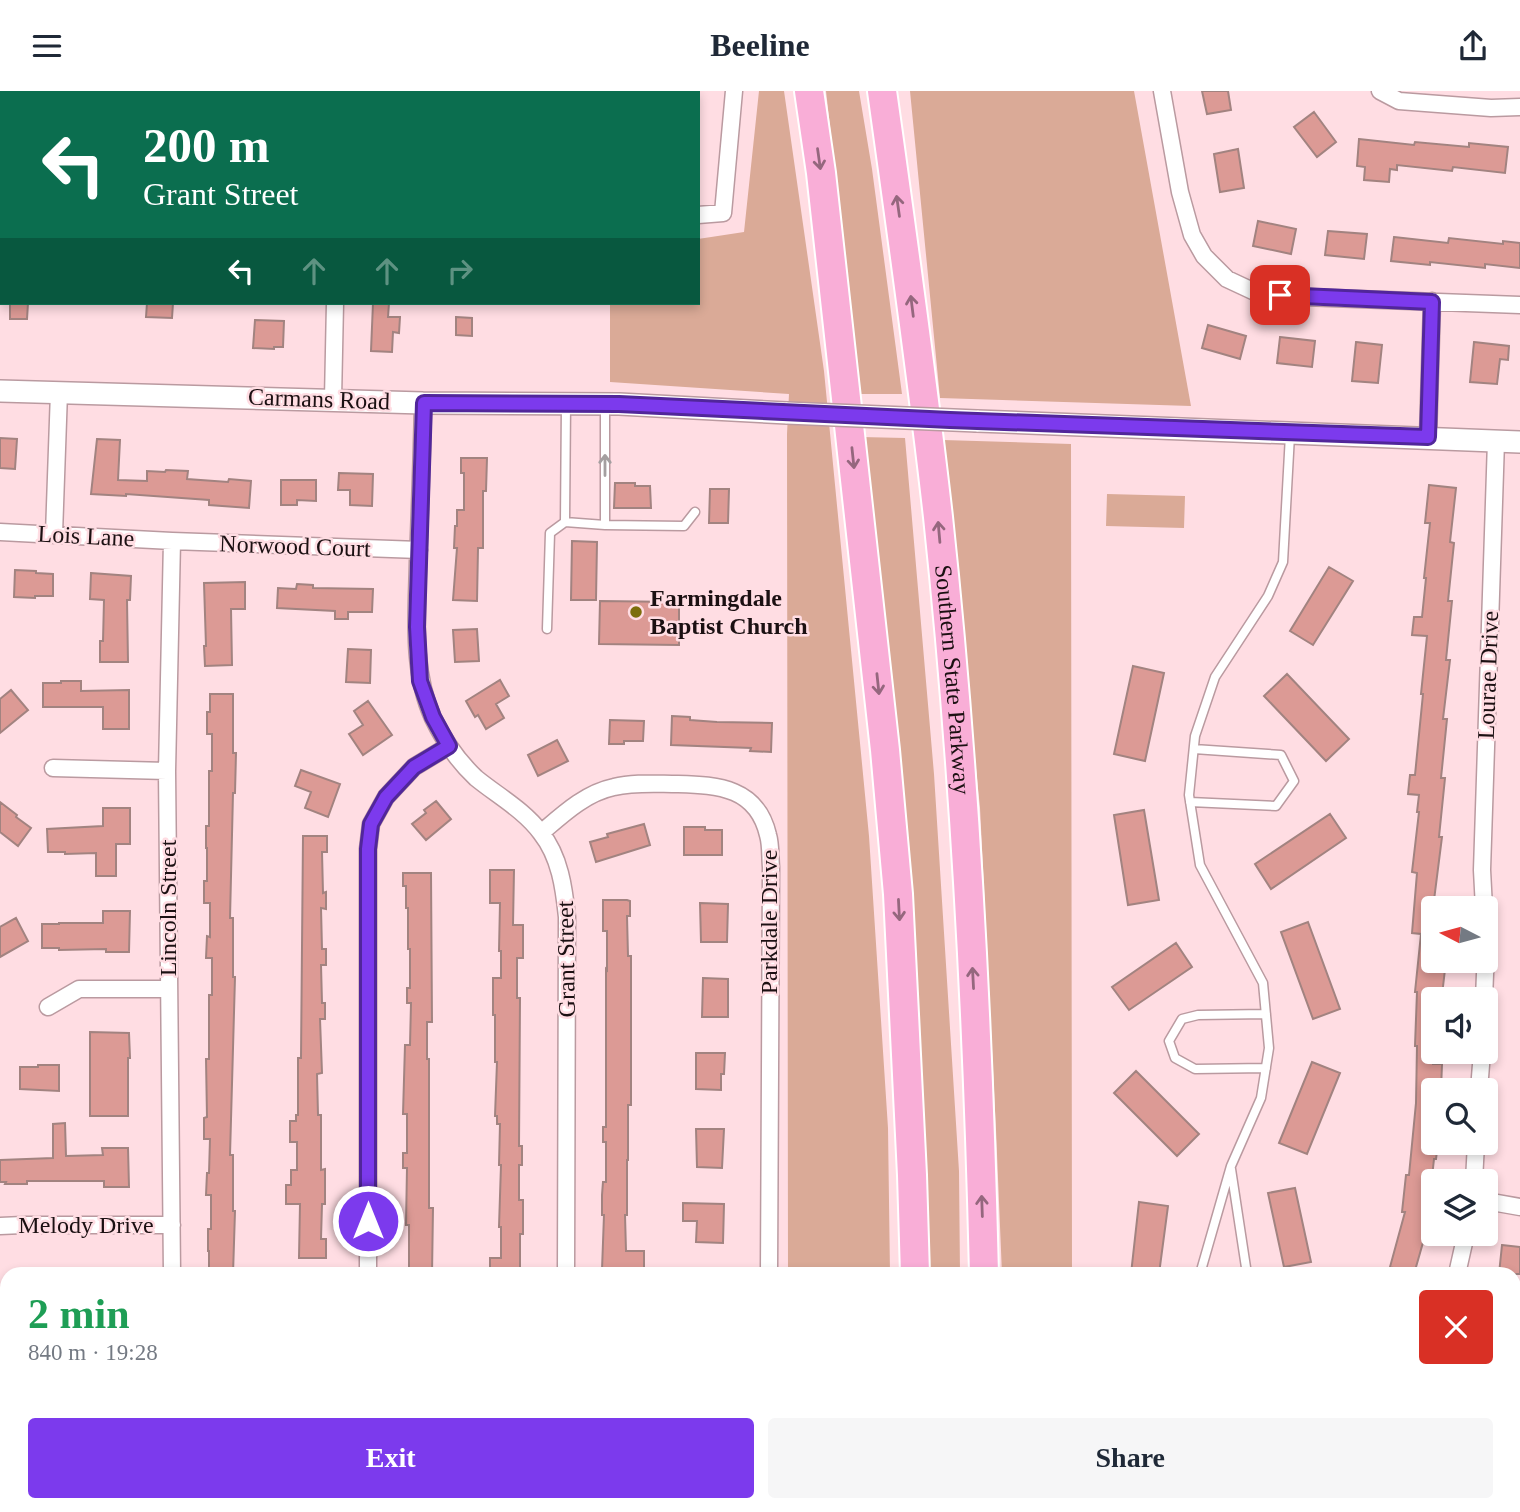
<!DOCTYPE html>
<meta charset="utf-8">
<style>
:root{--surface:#fff;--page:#f6f6f7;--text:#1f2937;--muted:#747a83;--accent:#7c3aed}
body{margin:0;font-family:Georgia,serif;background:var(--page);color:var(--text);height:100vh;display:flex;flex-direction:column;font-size:26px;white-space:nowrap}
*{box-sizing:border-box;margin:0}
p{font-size:23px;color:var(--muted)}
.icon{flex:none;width:38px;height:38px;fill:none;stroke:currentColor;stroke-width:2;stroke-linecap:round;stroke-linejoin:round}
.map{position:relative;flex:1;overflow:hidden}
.drawer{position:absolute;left:0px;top:1176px;width:1521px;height:245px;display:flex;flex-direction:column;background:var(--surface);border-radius:21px 21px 0 0;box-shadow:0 4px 10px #0003}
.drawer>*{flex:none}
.hud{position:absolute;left:0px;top:0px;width:700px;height:214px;box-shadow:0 4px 10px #0003;background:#0b6e4f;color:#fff;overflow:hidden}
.needle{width:46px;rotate:276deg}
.fabs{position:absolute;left:1421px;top:805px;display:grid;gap:14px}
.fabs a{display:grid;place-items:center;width:77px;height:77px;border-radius:7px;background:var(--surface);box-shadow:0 4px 10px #0003;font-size:35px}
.pin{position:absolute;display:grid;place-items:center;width:60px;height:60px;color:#fff;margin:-30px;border-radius:14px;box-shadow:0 4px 10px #0006}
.me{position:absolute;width:77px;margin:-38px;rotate:0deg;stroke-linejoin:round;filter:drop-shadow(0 0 5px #0008)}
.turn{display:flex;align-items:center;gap:24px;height:147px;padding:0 28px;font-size:32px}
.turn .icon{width:91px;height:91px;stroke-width:2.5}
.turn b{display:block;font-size:49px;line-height:60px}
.lanes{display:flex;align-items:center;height:66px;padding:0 28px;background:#0003;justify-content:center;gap:35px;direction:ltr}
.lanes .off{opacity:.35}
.round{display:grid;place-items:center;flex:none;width:74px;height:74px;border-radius:7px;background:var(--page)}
.summary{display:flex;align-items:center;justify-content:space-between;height:119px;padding:0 28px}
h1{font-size:42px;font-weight:700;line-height:52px;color:#1e9e55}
.primary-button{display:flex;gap:14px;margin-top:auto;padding:14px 28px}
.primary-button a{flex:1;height:80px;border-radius:7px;background:var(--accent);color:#fff;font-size:28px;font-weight:700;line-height:80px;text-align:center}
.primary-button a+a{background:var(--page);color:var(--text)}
header{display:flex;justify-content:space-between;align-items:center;height:91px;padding:0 28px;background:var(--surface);font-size:32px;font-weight:700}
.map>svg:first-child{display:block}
</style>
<header><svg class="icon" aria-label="menu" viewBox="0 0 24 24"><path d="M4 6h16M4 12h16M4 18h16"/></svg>Beeline<svg class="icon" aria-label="share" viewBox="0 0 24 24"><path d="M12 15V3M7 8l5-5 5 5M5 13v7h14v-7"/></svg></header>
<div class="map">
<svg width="1520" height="1421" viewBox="0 0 1520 1421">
<rect width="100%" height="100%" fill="#ffdde3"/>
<path fill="#daaa97" d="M759,0H784L824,280L869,745L888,1037L890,1183H788L787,343L789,303L610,291V212H698V148L744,141Z
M826,0H859L872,78L902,303H858L848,194Z
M910,0H1134L1191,315L940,307Z
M861,346L905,347L934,683L959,1080L960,1183H923V1112L913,810Z
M943,349L1071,353L1072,1183H1002L996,1039L980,717Z
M1107,403L1185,405L1184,437L1106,435Z
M788,1414H894V1421H788Z
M1001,1414H1073V1421H1000Z"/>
<path fill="#dc9a95" stroke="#a28380" stroke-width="2" d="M1202,0H1228L1231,19L1207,23Z
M1314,21L1336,51L1317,66L1294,36Z
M1359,48L1414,54L1415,51L1469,56V52L1508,56L1505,82L1453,76L1452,80L1397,74V79L1390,78L1389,91L1364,89L1365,76L1357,75Z
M1238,58L1244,97L1220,101L1214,63Z
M1258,130L1296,138L1291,163L1253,155Z
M1328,140L1367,143L1364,168L1325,164Z
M1394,146L1448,152L1449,147L1503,153V150L1520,152V177L1485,173V177L1430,171V174L1391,170Z
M10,212H28L27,228H10Z
M147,212H173L172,227L146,226Z
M373,212H389L388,226H400L399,242L393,241L392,261L371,260Z
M456,226L472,227V245L456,244Z
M255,229L284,230L283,256H274V258L253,257Z
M1208,234L1246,245L1240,268L1202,257Z
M1280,246L1315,250L1312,276L1277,272Z
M1356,251L1382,254L1378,292L1352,290Z
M1474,251L1509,255L1508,269L1500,268L1497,293L1470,291Z
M0,347L17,348L15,378L0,377Z
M97,348L120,349L118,389L147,390V380L165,381L166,379L188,380L187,388L228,391L229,388L251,390L249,417L209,414V409L126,403V405L91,403Z
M461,367H487L486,400H483V457H478L477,510L453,509L457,457H454L455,435H457V419H464V382H461Z
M339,382L373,383L372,415L350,414V399H338Z
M281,389H316V410L297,409V414H281Z
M615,392H635V395H650L651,417H614Z
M1429,394L1456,397L1450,451L1454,452L1448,510H1452L1446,569H1450L1443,628H1447L1441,687H1445L1439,746H1442L1433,817V870H1446L1442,904L1433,903V973H1442L1441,999H1433V1052H1438L1436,1068H1434L1426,1141L1414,1183L1390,1176L1405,1121H1402L1406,1084H1409L1416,1012L1417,955H1415L1417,901H1415L1421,843L1412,842L1417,782L1412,781L1419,721H1417L1419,704L1408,703L1410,684H1415L1423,603H1421L1427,545L1412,544L1414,526H1422L1426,487H1424L1430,432H1425Z
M710,398H729L728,432H709Z
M572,450L597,451L596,509H571Z
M1329,476L1353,490L1313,554L1290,540Z
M15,479L36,480V482L53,483V505H35V507L14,506Z
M91,482L131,485L130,509H127L128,571H100V550H103L104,509L90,508Z
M245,491V518H231L232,574L205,575L204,555H206L204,492Z
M297,493L313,494V497L373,498L372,521H348V528H335V520L277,517L278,497L296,498Z
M600,510L679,511V554L599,553Z
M477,538L479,570L455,571L453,539Z
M348,558L371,559L370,592L346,591Z
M1133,575L1164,582L1145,670L1114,663Z
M1287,583L1349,648L1326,670L1264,605Z
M500,589L509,605L496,613L504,627L486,638L478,624L475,626L466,610Z
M61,590H81V600L129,599V638H103V616H43V592H61Z
M11,599L28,619L0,642V608Z
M210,603H233V662H236L235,702H233L230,827H233V886H235L230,1064H233V1120H235L233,1183H209V1160H208V1138H211V1104H206L207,1082H209L210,1048H204V1027L207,1026L206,968H209V904H212V867H206L207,845L210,846V812H204V790H207V757H206V735H209V680H212V643H207V621H210Z
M368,610L392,644L363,664L349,643L363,634L354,620Z
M672,625L690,626V629L717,631L772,632L771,661L750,660L751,657L671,654Z
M610,629L644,630L643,650H624V653H609Z
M557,649L568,670L538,685L528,664Z
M301,679L340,693L328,726L305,717L311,701L295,695Z
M436,710L451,728L426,749L412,733L426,722L424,719Z
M0,711L17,724L16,726L31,737L18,755L0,741Z
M103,717H130V753H116V785H96V762L65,763V761H48L47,738L103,735Z
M1144,719L1159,809L1128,814L1114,724Z
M1330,723L1346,747L1271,798L1255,773Z
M644,733L650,754L596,771L590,751L608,746L607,743Z
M684,736H705V739H722V764H684Z
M303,745H327V761H322L323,802L326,801V818L321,817L322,858H326V874H321L322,912H325V928H320L322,982L317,983L318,1024H321V1079L325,1078V1113H322L321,1148H326V1167H299L300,1113H286V1094H291V1079H297V1051H290V1030H296V1024H298V967H301Z
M490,779H514L513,834H523V867H517V907H520L519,1055H522V1074H519V1109H523V1143H520V1183H490V1167H501V1136H499L501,1074H499L500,1033H497V1025H495L497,971H495V924H493V887H501V860H499L500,812H490Z
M403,782H431L432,931H427V968H429V1117H433L432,1183H409V1134H406L407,1077H403V1062H407V1023H403L405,954H410L411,912H407V897H410V858H408V817H406V795H403Z
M603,809H627L630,810V825H627L628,865H631V1014H628V1069H627V1124H625L626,1160H644V1178L602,1179L604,1124H602V1104L603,1091H606V1051H603V1036H606V878L607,879V840H603Z
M700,812L728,813L727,851H701Z
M103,820H130L129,861H106V858L59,859V857H42V833H59V832H103Z
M16,827L28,850L0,866V836Z
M1308,831L1340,918L1313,928L1281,841Z
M1176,852L1192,876L1129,919L1112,896Z
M703,887L728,888V926H702Z
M90,941L129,942L130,967H128V1025H90Z
M696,962H725L724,983H721V999L696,998Z
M1312,971L1340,982L1307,1063L1279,1052Z
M38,974H59V1000L20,998V976H38Z
M1136,980L1199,1043L1177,1065L1114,1002Z
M65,1032L66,1065L103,1064L102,1057H128L129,1096H104V1090H27V1093H5L6,1091H0V1069L53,1067V1033Z
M696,1038H724L722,1077L697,1076Z
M1295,1097L1311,1171L1284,1176L1268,1102Z
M1139,1111L1168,1115L1159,1183H1131Z
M683,1112L724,1113L723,1152L696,1151L697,1130H683Z
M1502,1154L1520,1156V1183H1499Z"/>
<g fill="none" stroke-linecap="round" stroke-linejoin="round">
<g stroke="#ba9aa0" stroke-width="11">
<path id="lane" d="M605,315V434
M565,431L566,313
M547,538L550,442L565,431L605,434L684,435L695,421
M1190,711L1276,715L1294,690L1281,664L1194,658
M1266,977L1195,978L1175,967L1169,950L1182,928L1198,924L1266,923
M1231,1078L1247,1183
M1200,1183L1231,1075L1261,1007L1269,957L1263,892L1200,774L1189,704L1195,645L1215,586L1268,505L1283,471L1290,344"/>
</g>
<g stroke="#ba9aa0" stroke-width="19">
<path id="street" d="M1162,0L1180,101L1192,144L1204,165L1227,188L1257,202L1303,206L1520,214
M1380,0L1399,10L1491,17L1520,16
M0,15L2,23
M698,124L723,122L734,0
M0,155L2,154
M333,308L335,212
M423,312C422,365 420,417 418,470C417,522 411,579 433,627C443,648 459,671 476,687C498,705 524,719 541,742C560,766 564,797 567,826L566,1183
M1428,346L1432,210
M0,441L172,450L419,459
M54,443L59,301
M53,677L167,680
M541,742C562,724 585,702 614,696C634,691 657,693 678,693C719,694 757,697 768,744C771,754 770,766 771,776L769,1183
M1484,817L1482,779L1496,350
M1484,908L1486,858
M48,916L79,898H168
M1479,999L1482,961
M1474,1090L1476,1052
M1486,1110L1520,1116
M0,1135L23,1134H172
M172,1183L167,680L172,450
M368,1183V758L371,733L386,706L414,676L449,655
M1457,1183L1466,1143
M768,1414V1421
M172,1421V1414
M367,1421V1414
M566,1421V1414
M1392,1421L1393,1414"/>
</g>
<g stroke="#ba9aa0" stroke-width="24">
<path id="secondary" d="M0,300L423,312L619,313L787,322
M977,330L1520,351"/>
</g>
<g stroke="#fff" stroke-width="32">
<g id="highway">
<path d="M809,0L821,82L885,659L898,803L912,1084L915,1183"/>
<path id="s1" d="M882,0C902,142 922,284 938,426C965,677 978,931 984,1183"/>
<path d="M916,1421V1414"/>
<path d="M986,1421V1414"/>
</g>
</g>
<use href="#lane" stroke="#fff" stroke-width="8"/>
<use href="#street" stroke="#fff" stroke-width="16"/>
<use href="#secondary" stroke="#fff" stroke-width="21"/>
<use href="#highway" stroke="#f9aed7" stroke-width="28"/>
<g stroke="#ba9aa0" stroke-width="24" stroke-linecap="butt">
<path id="secondary-bridge" d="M787,322L977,330"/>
</g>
<use href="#secondary-bridge" stroke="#fff" stroke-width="21"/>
</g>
<defs><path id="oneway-shaft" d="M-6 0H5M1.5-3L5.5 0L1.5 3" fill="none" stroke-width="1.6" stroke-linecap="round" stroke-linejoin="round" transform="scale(1.75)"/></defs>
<g stroke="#95677e">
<use href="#oneway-shaft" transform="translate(819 68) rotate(82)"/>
<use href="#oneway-shaft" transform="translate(898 115) rotate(-98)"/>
<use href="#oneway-shaft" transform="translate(912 215) rotate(-97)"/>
<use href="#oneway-shaft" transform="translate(853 367) rotate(84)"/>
<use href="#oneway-shaft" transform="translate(939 441) rotate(-95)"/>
<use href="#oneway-shaft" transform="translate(878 593) rotate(84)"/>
<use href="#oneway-shaft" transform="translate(899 819) rotate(87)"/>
<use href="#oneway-shaft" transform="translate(973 887) rotate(-93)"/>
<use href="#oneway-shaft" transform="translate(982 1115) rotate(-92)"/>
</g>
<use stroke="#a49fa0" href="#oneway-shaft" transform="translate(605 374) rotate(-90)"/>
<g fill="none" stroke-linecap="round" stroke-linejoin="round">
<g stroke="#51269a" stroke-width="18">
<path id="route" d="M368,1130V758L371,733L386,706L414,676L449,655L433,626L420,590L417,536L424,312L619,313L950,329L1428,346L1432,211L1280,204"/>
</g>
<use href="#route" stroke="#7c3aed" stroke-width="12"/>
</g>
<circle fill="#7c6e0b" stroke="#ffdde3" stroke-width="2.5" cx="636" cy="521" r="7"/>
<g text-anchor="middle" stroke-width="5" stroke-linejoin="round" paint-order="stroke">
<g font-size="24" fill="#1b1012" stroke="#ffdde3">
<text transform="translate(319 308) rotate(2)" y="8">Carmans Road</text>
<text transform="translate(86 445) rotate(3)" y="8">Lois Lane</text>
<text transform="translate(295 455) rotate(2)" y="8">Norwood Court</text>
<text transform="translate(1488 584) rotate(-88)" y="8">Lourae Drive</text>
<text dy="8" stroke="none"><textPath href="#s1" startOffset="593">Southern State Parkway</textPath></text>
<text transform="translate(168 817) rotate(-90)" y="8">Lincoln Street</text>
<text transform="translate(769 831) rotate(-90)" y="8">Parkdale Drive</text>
<text transform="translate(566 868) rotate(-91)" y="8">Grant Street</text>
<text x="86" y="1142">Melody Drive</text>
</g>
<g font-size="24" font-weight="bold" fill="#1b1012" stroke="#ffdde3" text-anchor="start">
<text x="650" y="515">Farmingdale<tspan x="650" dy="28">Baptist Church</tspan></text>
</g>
</g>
</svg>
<div class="fabs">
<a><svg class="needle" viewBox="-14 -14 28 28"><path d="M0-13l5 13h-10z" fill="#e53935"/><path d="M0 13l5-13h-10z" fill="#747a83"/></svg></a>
<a><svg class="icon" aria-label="sound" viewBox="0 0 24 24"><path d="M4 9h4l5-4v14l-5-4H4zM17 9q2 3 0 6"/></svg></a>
<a><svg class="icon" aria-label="search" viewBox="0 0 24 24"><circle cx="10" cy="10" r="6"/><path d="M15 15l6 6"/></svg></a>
<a><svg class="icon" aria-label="layers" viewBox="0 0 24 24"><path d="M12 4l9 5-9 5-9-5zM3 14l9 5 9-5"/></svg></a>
</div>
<div class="pin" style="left:1280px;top:204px;background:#d93025"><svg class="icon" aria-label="arrive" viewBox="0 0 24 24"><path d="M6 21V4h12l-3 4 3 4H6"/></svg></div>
<svg class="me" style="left:368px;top:1130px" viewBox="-20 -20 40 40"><circle r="17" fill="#7c3aed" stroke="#fff" stroke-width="3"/><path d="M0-11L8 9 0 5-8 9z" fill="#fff"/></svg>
<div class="hud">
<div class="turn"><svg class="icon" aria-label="left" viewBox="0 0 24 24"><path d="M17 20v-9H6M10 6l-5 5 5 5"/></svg><div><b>200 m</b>Grant Street</div></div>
<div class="lanes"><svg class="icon" aria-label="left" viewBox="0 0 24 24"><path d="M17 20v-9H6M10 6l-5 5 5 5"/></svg><svg class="icon off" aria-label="ahead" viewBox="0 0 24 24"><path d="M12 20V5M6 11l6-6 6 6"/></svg><svg class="icon off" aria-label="ahead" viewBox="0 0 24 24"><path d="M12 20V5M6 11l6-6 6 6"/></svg><svg class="icon off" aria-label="right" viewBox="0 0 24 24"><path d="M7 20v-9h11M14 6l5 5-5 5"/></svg></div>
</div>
<section class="drawer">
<div class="summary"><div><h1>2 min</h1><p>840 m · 19:28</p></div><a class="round" style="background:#d93025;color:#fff"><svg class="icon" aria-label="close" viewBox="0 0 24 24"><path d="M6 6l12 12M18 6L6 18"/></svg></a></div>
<div class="primary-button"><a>Exit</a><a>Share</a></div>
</section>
</div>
